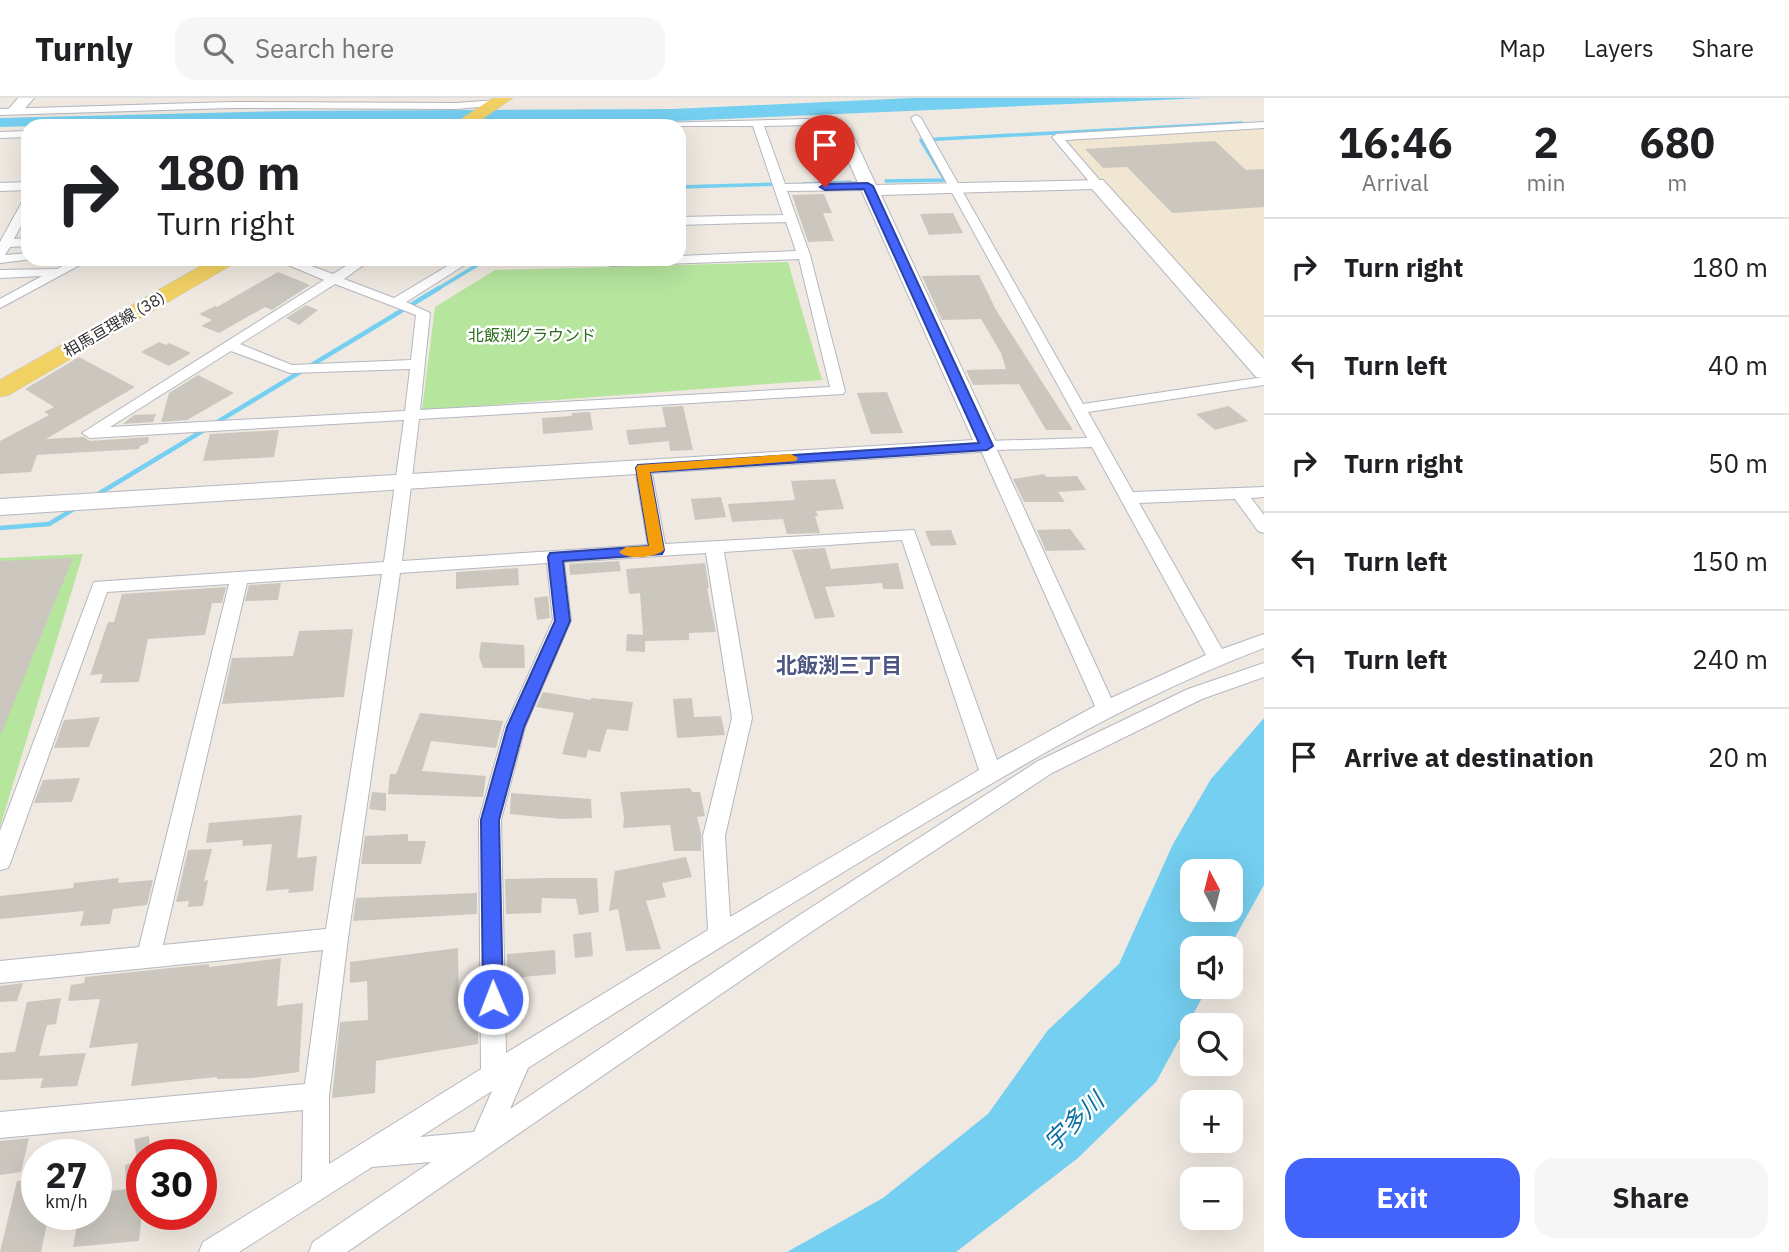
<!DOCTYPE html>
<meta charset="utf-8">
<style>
:root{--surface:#fff;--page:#f6f6f6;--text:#202124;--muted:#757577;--line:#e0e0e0;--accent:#4264fb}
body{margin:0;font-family:"IBM Plex Sans","Noto Sans JP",sans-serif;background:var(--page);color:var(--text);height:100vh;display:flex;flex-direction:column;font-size:26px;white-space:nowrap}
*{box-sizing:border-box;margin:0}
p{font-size:23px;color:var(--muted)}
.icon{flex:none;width:38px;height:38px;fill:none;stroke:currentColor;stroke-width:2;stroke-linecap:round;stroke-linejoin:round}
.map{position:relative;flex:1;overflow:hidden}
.side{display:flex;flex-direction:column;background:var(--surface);width:525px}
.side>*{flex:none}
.banner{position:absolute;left:21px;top:21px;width:665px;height:147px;border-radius:21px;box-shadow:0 7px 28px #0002;background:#fff;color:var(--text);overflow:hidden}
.needle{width:46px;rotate:353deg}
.controls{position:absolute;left:1180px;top:761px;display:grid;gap:14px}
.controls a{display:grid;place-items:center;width:63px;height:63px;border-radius:14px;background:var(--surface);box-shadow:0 7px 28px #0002;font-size:35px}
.speed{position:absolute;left:21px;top:1041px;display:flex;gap:14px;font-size:35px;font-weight:700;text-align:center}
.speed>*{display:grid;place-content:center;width:91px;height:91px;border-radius:50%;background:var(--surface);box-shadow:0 7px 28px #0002;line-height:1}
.speed small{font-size:18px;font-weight:400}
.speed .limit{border:10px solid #d22;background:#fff;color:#111}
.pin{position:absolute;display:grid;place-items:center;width:60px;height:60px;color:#fff;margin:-72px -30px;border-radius:50% 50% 50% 0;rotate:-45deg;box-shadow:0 0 7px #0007}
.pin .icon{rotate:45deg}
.me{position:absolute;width:77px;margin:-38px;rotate:359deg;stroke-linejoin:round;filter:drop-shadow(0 0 5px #0008)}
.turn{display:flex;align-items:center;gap:24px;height:147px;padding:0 21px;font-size:32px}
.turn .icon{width:91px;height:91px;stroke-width:2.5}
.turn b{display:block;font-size:49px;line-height:60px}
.eta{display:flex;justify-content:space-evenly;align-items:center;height:119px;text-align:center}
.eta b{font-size:42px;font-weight:800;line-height:49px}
.action{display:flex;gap:14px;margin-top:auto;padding:14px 21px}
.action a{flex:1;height:80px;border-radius:21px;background:var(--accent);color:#fff;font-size:28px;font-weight:800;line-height:80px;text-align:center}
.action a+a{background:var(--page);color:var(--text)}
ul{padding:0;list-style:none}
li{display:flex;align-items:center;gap:21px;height:98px;padding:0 21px;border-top:2px solid var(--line)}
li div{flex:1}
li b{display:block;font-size:26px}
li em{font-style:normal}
header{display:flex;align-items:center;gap:42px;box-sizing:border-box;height:98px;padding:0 35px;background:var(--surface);border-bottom:2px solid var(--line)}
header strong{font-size:33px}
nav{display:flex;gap:38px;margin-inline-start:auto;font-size:24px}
.search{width:490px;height:63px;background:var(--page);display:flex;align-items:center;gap:18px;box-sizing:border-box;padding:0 24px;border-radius:21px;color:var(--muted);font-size:26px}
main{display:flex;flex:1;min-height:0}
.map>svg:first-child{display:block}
</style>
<header>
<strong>Turnly</strong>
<div class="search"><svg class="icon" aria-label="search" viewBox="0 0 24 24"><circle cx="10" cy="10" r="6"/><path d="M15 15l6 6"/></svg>Search here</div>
<nav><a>Map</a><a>Layers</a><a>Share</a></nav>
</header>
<main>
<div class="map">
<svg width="1264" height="1154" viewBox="0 0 1264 1154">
<rect width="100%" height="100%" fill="#efe9e1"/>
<path fill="#f0e6d1" d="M1264,30V270L1060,41Z"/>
<path fill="#b6e59e" d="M788,164L822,282L422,312L435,209L495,172Z
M83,456L0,729V460Z"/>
<path fill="#75cff0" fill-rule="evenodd" d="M912,0H1206L629,25L248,22L0,29V20L286,13L673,11Z
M1264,620V787L1229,850H1192V889H1208L1156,984L1078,1060L956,1154H787L883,1100L988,1016L1048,932L1119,866L1173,746L1211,681ZM1192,774H1230V812H1192Z"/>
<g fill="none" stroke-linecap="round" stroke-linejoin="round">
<path stroke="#75cff0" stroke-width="3.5" d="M886,83L945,82L921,42L1242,25
M803,86L850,84
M679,89L779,86
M436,192L487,161"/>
<path stroke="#75cff0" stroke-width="4.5" d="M95,398L439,190
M0,430L49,426L77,409"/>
</g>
<path fill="#cbc7bf" d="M1215,43L1246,72L1264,71V109L1172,115L1127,69L1103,70L1085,51Z
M824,96L832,115H823L834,143L808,144L792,97Z
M953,115L963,135L929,137L920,116Z
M278,174L310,187L272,212L265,209L219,235L201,228L212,222L199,216L215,208L217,209Z
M979,177L996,212L1073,332H1046L1019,286L973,287L966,272L1006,271L1001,255L981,221L942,222L922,178Z
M306,207L318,212L299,227L286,220Z
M159,244L166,247L169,245L191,255L169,268L141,254Z
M79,259L135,289L46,341L84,339L90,343L149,339L148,345L140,348L139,351L37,357L31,374L0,376V343L49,317L44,314L54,309L25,291Z
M198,277L234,295L187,322L161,324L169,295Z
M887,294L903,335L871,336L857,295Z
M683,308L693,352L670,353L669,343L629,347L626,332L666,329L662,309Z
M1229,308L1248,323L1215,332L1196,316Z
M590,314L593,332L543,336L542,320L572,318V315Z
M156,316L153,324L123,326L134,317Z
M279,332L274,359L203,363L210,336Z
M1044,376L1047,379L1077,378L1086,392L1058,394L1065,404H1024L1013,381Z
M835,381L844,411L816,413L818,418H815L820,435L787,436L783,421L732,424L728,406L795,402L791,383Z
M721,399L726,419L695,422L691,401Z
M1070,431L1086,452L1046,453L1037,432Z
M951,432L957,447L931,448L925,433Z
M825,450L831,471L898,465L904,491H883L882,485L825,489L835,519L815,521L792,452Z
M73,460L1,636H0V463Z
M619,463L621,473L570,477L569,466Z
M705,465L709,490H707L716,534L689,535V542L645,543V554L626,553L627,536L643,537L640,495L629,496L626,471Z
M518,470L519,487L456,491V474Z
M281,485L278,502L245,503L249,487Z
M226,489L222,505H212L205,537L148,541L139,584L100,585L103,576L90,577L108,524H114L122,496Z
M548,498L550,520L537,522L534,500Z
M353,531L344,599L222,606L232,560L293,558L299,533Z
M481,544L524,547L525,570H483L479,558Z
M543,594L591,602V600L633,604L628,633L607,631L600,654L588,652L586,660L562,656L574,615L536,609Z
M692,600L694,619L721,618L725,637L677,640L673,601Z
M420,615L503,623L496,650L431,643L422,673L486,678L483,699L388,696L390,676H396Z
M100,619L89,649L54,650L64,622Z
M80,680L72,704L34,705L43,682Z
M690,690L692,694H700L705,718L697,719L701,735V753H674L670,727L623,730L624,720L620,694Z
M372,694L386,695V713L369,711Z
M511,695L591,701L592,720L561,721L510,716Z
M302,717L297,760L317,758L313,793L288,795L289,791L266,793L272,746L242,748L243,742L206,745L209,725Z
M408,736V743H426L421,766H361L365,738Z
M212,751L204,783L208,782L203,808L188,809L189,803L176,804L188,752Z
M686,759L692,779L662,785L666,799L646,803L661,851L626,853L618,811L609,813L615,773Z
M119,780L118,785L153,782L147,807L113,811L110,826L80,828L84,813L0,821V798L73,790L74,785Z
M548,780H597L599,814L579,817L576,801L542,800L541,815L506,816L505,781Z
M477,795V816L353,823L356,800Z
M591,834L593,858L575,860L573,836Z
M458,850L459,912L478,910V946L376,963L375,995L332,1000L340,924L368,922L367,883L350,885V864Z
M555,852L556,876L523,879V923L508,926L507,856Z
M281,860L277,908L303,905L299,974L252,980L217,981V979L131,988L138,945L89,950L100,901L68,903L71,887L84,885L85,879L209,866V869Z
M23,885L17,903L0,904V888Z
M61,900L56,926L47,927L39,958L86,955L77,988L40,990L43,980L0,982V955L15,954L27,904Z
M149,1038L150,1057H142V1116L139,1143L73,1149L79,1116H96V1095L126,1091L125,1067L137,1063L134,1041Z
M29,1040L21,1074L0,1077V1043Z
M37,1081V1116H49L41,1154H0L17,1083Z"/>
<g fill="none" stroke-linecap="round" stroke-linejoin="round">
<g stroke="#b4b7c1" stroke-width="2">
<path id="street" d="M497,2L501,3V7L456,11L231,10L0,17V11L231,4L456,5Z
M916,17L921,20L1083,306L1264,279V287L1088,314L1133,394L1264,389V399L1251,400L1264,417V435L1258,433L1235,401L1139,405L1222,551L1264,536V550C1134,599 1017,670 898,741C774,816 650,892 528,970L510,1011L798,818L1038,663L1188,591L1264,565V579L1202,601L1052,675L814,832L347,1154H309L313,1144L431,1064L372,1069L239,1154H199L203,1144L302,1083L303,1012L0,1040V1014L305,986L323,852L0,885V863L139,849L229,486L107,494L11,763L8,770L0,772V733L94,484L384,464L404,322L90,340L82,335L324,182L274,161H292L333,176L357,161H372L344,181L394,200L459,161H474L406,204L430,215L420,312L830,289L799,161L612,168L607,167L605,161H679V158L796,153L786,124L679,127V119L783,117L753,28H617L618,26L807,21L846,29V33L842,34L807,27L764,28L785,86L868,84L874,88L868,92L787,93L810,157L845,293L843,296L419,321L402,463L648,447L635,370L643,365L651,370L665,446L914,432L997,662L1095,608L979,348L987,343L1087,340L911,20ZM335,186L416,217L411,262L292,267L240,246ZM231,253L290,275L410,271L405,313L110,329ZM1092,349L1206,557L1111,600L997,352ZM902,442L979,672L730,819L725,738L752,620L724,454ZM706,455L732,620L703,738L708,832L506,955L501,722L525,629L571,522L564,464ZM547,465L553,522L505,629L479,722L481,971L329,1066V998L348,840L400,475ZM382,476L326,831L163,847L247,485ZM492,993L474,1034L420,1039Z
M461,24L492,25L497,28H456Z
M1264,24V30L1065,42L1103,86L1097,90L1093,88L1052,39L1057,36Z
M28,33V39L0,40V34Z
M28,84V92L0,93V85Z
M28,100V115L14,141L28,140V148L10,149L5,157L28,155V161H33L0,165V144L22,104Z
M75,161H91L0,210V201L42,178L0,180V172L57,171Z"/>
</g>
<g stroke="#b4b7c1" stroke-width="2">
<path id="secondary" d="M18,0H34L20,16H10L7,13Z
M842,26L850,31L876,87L1103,82L1264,261V280L1256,279L1092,91L881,97L998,348L995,353L0,417V401L973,342L834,31Z"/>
</g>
<g stroke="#c9c9c9" stroke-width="1">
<path id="primary" d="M493,0H513L472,28H451Z
M213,161H239L235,165L9,297L0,299V282Z"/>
</g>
<use href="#street" fill="#fff" fill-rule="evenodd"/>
<use href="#secondary" fill="#fff" fill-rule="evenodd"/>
<use href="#primary" fill="#f2d163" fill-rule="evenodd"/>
</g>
<path fill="#4264fb" stroke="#2b41a3" stroke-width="2" d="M868,85L873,88L993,348L987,352L650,374L664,452L662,456L563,463L570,523L524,629L499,722L503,901L500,907L493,910L486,907L483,901L481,722L507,629L555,523L548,459L550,455L649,448L636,370L638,367L979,345L864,91L825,92L820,89L825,86Z"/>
<path fill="#f59e0b" d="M791,356L798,360L796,363L650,374L664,452C655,460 627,462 619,454L626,449L649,448L636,370L638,367Z"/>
<g text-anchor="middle" stroke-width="5" stroke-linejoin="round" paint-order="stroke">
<g font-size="16" fill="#2e2e2e" stroke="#fff">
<text transform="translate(114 226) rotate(-30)" y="6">相馬亘理線 (38)</text>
</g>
<g font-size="16" fill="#2c6e1b" stroke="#fff">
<text x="532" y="243">北飯渕グラウンド</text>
</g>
<g font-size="21" font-weight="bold" fill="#4d5680" stroke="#fff">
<text x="839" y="575">北飯渕三丁目</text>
</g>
<g font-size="24" font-style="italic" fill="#0d6fa3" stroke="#fff">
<text transform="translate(1074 1024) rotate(-44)" y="8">宇多川</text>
</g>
</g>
</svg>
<div class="controls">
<a><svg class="needle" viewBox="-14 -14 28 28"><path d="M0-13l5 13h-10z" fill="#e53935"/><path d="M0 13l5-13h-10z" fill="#757577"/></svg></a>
<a><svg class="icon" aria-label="sound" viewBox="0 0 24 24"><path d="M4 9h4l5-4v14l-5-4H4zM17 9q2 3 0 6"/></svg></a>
<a><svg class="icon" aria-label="search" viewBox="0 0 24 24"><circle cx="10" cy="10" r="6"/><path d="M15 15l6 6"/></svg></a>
<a>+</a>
<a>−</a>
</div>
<div class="speed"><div>27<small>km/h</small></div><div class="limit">30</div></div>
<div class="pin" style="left:825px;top:89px;background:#d93025"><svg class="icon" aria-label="arrive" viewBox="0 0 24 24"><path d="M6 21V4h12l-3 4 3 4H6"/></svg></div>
<svg class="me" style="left:493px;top:901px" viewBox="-20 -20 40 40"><circle r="17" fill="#4264fb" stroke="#fff" stroke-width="3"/><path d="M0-11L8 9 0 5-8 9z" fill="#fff"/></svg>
<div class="banner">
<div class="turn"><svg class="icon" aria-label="right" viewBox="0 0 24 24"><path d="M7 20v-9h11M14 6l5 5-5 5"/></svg><div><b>180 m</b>Turn right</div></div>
</div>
</div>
<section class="side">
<div class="eta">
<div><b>16:46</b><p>Arrival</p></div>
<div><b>2</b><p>min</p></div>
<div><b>680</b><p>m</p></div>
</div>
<ul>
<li><svg class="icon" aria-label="right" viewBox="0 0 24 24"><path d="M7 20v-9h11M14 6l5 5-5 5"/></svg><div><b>Turn right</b></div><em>180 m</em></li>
<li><svg class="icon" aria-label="left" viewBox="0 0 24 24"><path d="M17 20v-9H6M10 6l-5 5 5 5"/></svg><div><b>Turn left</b></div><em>40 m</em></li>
<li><svg class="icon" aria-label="right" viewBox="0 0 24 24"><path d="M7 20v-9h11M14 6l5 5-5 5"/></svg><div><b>Turn right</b></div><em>50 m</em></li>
<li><svg class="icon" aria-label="left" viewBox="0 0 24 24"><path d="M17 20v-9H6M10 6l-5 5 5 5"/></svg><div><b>Turn left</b></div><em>150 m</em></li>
<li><svg class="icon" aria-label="left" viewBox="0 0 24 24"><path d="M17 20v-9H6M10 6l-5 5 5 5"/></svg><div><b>Turn left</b></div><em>240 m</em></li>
<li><svg class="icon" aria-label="arrive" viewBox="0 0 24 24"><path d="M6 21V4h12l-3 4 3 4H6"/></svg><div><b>Arrive at destination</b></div><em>20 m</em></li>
</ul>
<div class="action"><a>Exit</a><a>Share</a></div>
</section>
</main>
